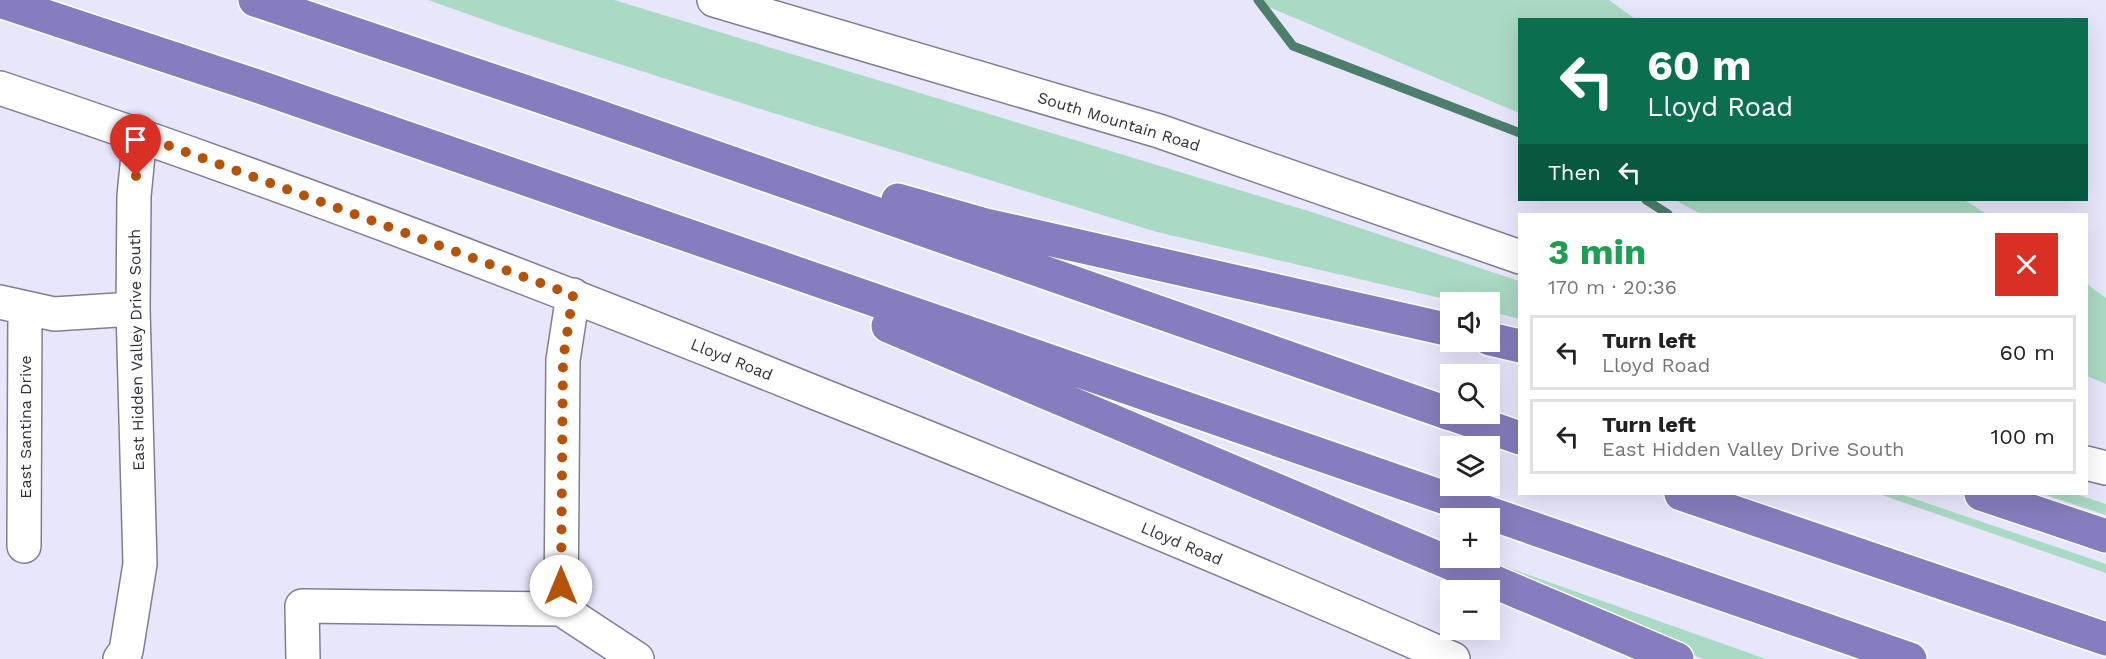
<!DOCTYPE html>
<meta charset="utf-8">
<style>
:root{--surface:#fff;--page:#f2f2f2;--text:#222;--muted:#767676;--line:#e0e0e0}
body{margin:0;font-family:"Work Sans",sans-serif;background:var(--page);color:var(--text);height:100vh;display:flex;flex-direction:column;font-size:22px;white-space:nowrap}
*{box-sizing:border-box;margin:0}
p{font-size:20px;color:var(--muted)}
.icon{flex:none;width:33px;height:33px;fill:none;stroke:currentColor;stroke-width:2;stroke-linecap:round;stroke-linejoin:round}
.map{position:relative;flex:1;overflow:hidden}
.sheet{position:absolute;left:1518px;top:213px;width:570px;height:282px;display:flex;flex-direction:column;background:var(--surface);border-radius:0px;box-shadow:0 6px 24px #0002}
.sheet>*{flex:none}
.banner{position:absolute;left:1518px;top:18px;width:570px;height:183px;border-radius:0px;box-shadow:0 6px 24px #0002;background:#0b6e4f;color:#fff;overflow:hidden}
.fabs{position:absolute;left:1440px;top:292px;display:grid;gap:12px}
.fabs a{display:grid;place-items:center;width:60px;height:60px;border-radius:0px;background:var(--surface);box-shadow:0 6px 24px #0002;font-size:30px}
.pin{position:absolute;display:grid;place-items:center;width:51px;height:51px;color:#fff;margin:-62px -26px;border-radius:50% 50% 50% 0;rotate:-45deg;box-shadow:0 0 6px #0007}
.pin .icon{rotate:45deg}
.me{position:absolute;width:66px;margin:-33px;rotate:0deg;stroke-linejoin:round;filter:drop-shadow(0 0 4px #0008)}
.turn{display:flex;align-items:center;gap:21px;height:126px;padding:0 30px;font-size:27px}
.turn .icon{width:78px;height:78px;stroke-width:2.5}
.turn b{display:block;font-size:42px;line-height:51px}
.then{display:flex;align-items:center;height:57px;padding:0 30px;background:#0003;gap:12px;font-size:22px}
.round{display:grid;place-items:center;flex:none;width:63px;height:63px;border-radius:0px;background:var(--page)}
.summary{display:flex;align-items:center;justify-content:space-between;height:102px;padding:0 30px}
h1{font-size:36px;font-weight:700;line-height:45px;color:#1e9e55}
ul{padding:0;list-style:none}
li{display:flex;align-items:center;gap:18px;height:75px;margin:0 12px 9px;padding:0 18px;border:3px solid var(--line);border-radius:0px}
li div{flex:1}
li b{display:block;font-size:22px}
li em{font-style:normal}
.map>svg:first-child{display:block}
</style>
<div class="map">
<svg width="2106" height="659" viewBox="0 0 2106 659">
<rect width="100%" height="100%" fill="#e8e6fb"/>
<path fill="#aadac3" d="M428,0H614L1318,214L1519,281V319L1490,311V303H1462L1157,232L735,101L513,30Z
M1252,0H1609L1635,19L1520,20L1519,113Z
M1675,200H1965L1986,214H1701Z
M2087,284L2106,298V384L2087,376Z
M1879,494H1900L2106,564V573Z
M2043,494H2076L2106,504V515Z
M1450,558H1481L1766,659H1703Z"/>
<g fill="none" stroke-linecap="round" stroke-linejoin="round">
<path stroke="#4d7e6c" stroke-width="9" d="M1258,0L1293,46L1520,133
M1646,200L1668,214"/>
<g stroke="#807e91" stroke-width="36">
<path id="minor" d="M714,0L1159,131L1520,257
M0,88C276,180 547,284 816,393C1030,478 1243,566 1453,659
M0,302L54,314L133,309
M2086,463L2106,468
M24,546L25,308
M561,609L563,360L573,295
M120,659L126,651L140,564L133,309L134,196L140,135
M303,659L302,606L561,609L637,659"/>
</g>
<g stroke="#fff" stroke-width="36">
<path id="highway" d="M255,0L580,110L1450,414
M0,1L254,85L1910,659
M898,200L986,225L1450,330
M888,326L1677,659
M1490,339L1520,346
M1451,414L1520,438
M1681,494L2106,639
M1981,494L2106,536"/>
</g>
<use href="#minor" stroke="#fff" stroke-width="33"/>
<use href="#highway" stroke="#857dbd" stroke-width="33"/>
</g>
<g fill="none" stroke-linecap="round" stroke-linejoin="round">
<path stroke="#b45309" stroke-width="10" stroke-dasharray="0 18" d="M136,176L140,135L573,295L563,360L561,586"/>
</g>
<g text-anchor="middle" stroke-width="5" stroke-linejoin="round" paint-order="stroke">
<g font-size="16" fill="#303038" stroke="#fff">
<text transform="translate(1119 121) rotate(17)" y="6">South Mountain Road</text>
<text transform="translate(136 350) rotate(-91)" y="6">East Hidden Valley Drive South</text>
<text transform="translate(732 359) rotate(22)" y="6">Lloyd Road</text>
<text transform="translate(25 427) rotate(-90)" y="6">East Santina Drive</text>
<text transform="translate(1182 543) rotate(23)" y="6">Lloyd Road</text>
</g>
</g>
</svg>
<div class="fabs">
<a><svg class="icon" aria-label="sound" viewBox="0 0 24 24"><path d="M4 9h4l5-4v14l-5-4H4zM17 9q2 3 0 6"/></svg></a>
<a><svg class="icon" aria-label="search" viewBox="0 0 24 24"><circle cx="10" cy="10" r="6"/><path d="M15 15l6 6"/></svg></a>
<a><svg class="icon" aria-label="layers" viewBox="0 0 24 24"><path d="M12 4l9 5-9 5-9-5zM3 14l9 5 9-5"/></svg></a>
<a>+</a>
<a>−</a>
</div>
<div class="pin" style="left:136px;top:176px;background:#d93025"><svg class="icon" aria-label="arrive" viewBox="0 0 24 24"><path d="M6 21V4h12l-3 4 3 4H6"/></svg></div>
<svg class="me" style="left:561px;top:586px" viewBox="-20 -20 40 40"><circle r="19" fill="#fff"/><path d="M0-13L10 11 0 6-10 11z" fill="#b45309"/></svg>
<div class="banner">
<div class="turn"><svg class="icon" aria-label="left" viewBox="0 0 24 24"><path d="M17 20v-9H6M10 6l-5 5 5 5"/></svg><div><b>60 m</b>Lloyd Road</div></div>
<div class="then">Then<svg class="icon" aria-label="left" viewBox="0 0 24 24"><path d="M17 20v-9H6M10 6l-5 5 5 5"/></svg></div>
</div>
<section class="sheet">
<div class="summary"><div><h1>3 min</h1><p>170 m · 20:36</p></div><a class="round" style="background:#d93025;color:#fff"><svg class="icon" aria-label="close" viewBox="0 0 24 24"><path d="M6 6l12 12M18 6L6 18"/></svg></a></div>
<ul>
<li><svg class="icon" aria-label="left" viewBox="0 0 24 24"><path d="M17 20v-9H6M10 6l-5 5 5 5"/></svg><div><b>Turn left</b><p>Lloyd Road</p></div><em>60 m</em></li>
<li><svg class="icon" aria-label="left" viewBox="0 0 24 24"><path d="M17 20v-9H6M10 6l-5 5 5 5"/></svg><div><b>Turn left</b><p>East Hidden Valley Drive South</p></div><em>100 m</em></li>
</ul>
</section>
</div>
